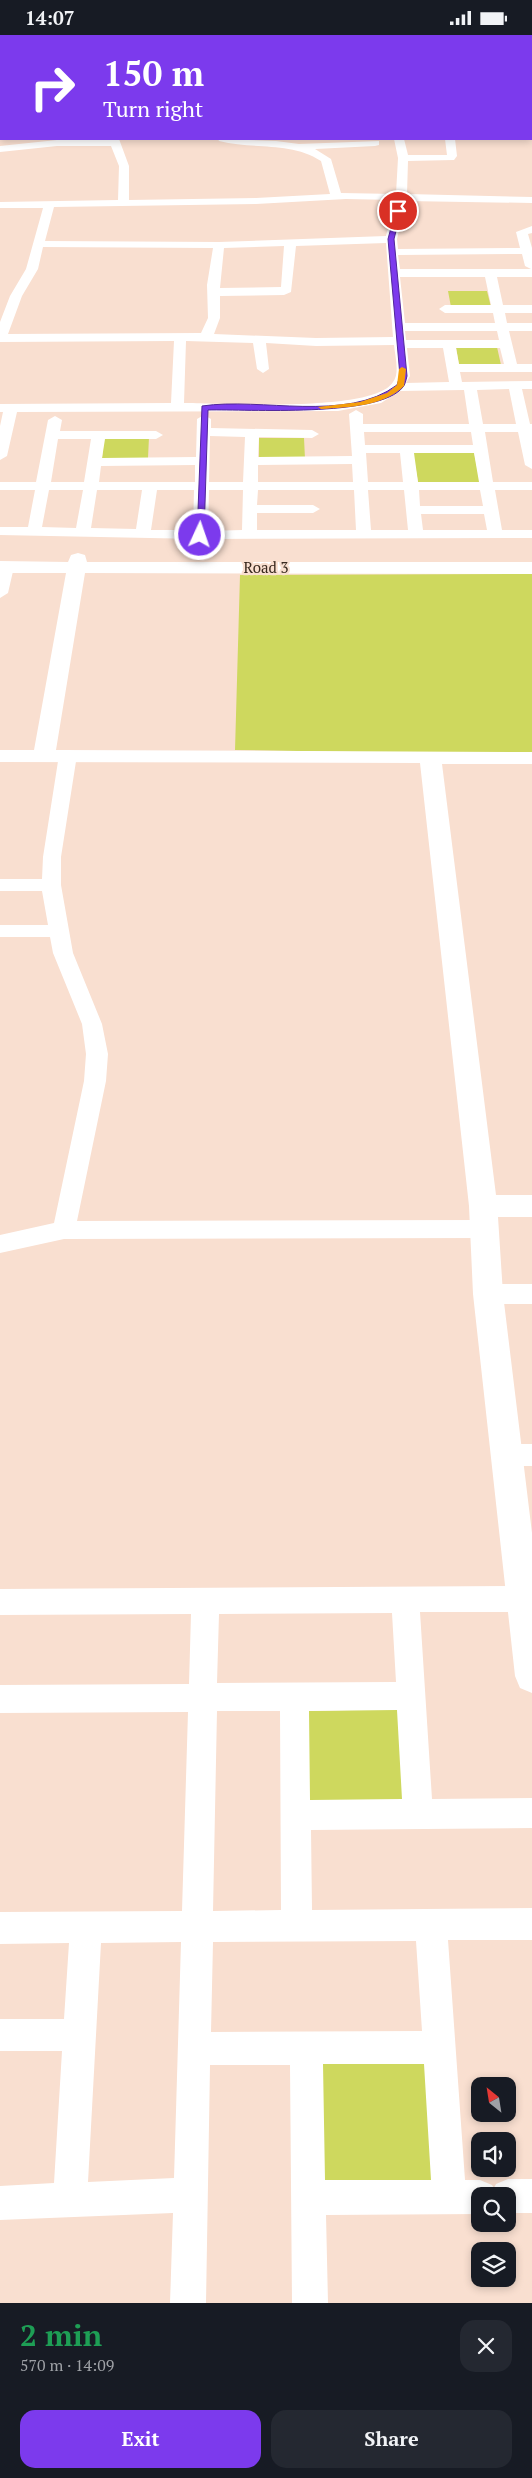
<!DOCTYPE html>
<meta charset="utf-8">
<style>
:root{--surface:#171b24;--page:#242831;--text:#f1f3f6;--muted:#9ea1a6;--accent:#7c3aed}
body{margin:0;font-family:"PT Serif",serif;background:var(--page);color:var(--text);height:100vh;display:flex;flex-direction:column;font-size:19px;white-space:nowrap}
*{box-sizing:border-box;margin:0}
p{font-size:16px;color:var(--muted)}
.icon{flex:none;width:28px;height:28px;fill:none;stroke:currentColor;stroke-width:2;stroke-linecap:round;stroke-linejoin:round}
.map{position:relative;height:2268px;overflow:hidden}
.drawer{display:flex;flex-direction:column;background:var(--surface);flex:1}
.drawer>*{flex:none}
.banner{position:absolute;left:0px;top:0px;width:532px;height:105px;box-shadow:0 2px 8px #0003;background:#7c3aed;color:#fff;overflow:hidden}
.needle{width:32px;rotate:330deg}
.fabs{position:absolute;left:471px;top:2042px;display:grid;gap:10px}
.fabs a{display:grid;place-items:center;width:45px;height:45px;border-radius:10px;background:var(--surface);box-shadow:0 2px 8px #0003;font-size:25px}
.pin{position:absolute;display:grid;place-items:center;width:42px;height:42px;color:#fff;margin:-21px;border:2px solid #fff;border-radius:50%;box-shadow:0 1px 5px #0007}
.me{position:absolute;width:55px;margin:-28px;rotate:3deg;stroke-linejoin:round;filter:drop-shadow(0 0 4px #0008)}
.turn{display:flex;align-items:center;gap:18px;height:105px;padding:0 20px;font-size:22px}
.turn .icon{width:65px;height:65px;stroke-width:2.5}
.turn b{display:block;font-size:35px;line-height:42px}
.round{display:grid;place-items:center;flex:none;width:52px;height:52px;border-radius:15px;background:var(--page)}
.head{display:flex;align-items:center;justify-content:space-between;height:85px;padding:0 20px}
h1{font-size:30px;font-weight:700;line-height:38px;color:#1e9e55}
.primary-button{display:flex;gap:10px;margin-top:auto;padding:10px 20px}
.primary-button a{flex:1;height:58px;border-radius:15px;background:var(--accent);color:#fff;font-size:20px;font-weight:700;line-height:58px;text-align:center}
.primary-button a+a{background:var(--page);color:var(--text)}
.status{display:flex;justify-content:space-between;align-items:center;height:35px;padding:0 25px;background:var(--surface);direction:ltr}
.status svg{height:14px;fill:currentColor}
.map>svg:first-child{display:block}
</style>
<div class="status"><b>14:07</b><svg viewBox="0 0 49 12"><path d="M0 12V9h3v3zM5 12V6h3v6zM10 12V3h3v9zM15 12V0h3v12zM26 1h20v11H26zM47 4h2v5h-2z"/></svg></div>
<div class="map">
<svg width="532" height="2268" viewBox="0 0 532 2268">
<rect width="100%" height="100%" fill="#f9dfd0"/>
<path fill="#ced85e" d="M289,0H532V45L531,1Z
M448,256H487L491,272H451Z
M456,312H497L501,330H459Z
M149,402L148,423L102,424L104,403Z
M259,403H304L305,424H259Z
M474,417L480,447H418L413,418Z
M532,539V720L235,715L240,540Z
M398,1674L405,1770L307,1772L304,1676Z
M427,2024L437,2150L323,2152L319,2026Z"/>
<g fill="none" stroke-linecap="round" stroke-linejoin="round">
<path fill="#fff" fill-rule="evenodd" d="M109,104H119L129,131V165L256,163L330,159L321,126C290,106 254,115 219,106L218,104L276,106L299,109L379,106V110L375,111L315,114L331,124L341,158L396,159L398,123L394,104H404L408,120H447L445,104H455L457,121L454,125L408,126L407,159L532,162V168L406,166L397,204L398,214L520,213L516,197L532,191V198L528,199L532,213V242H497L503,270H532V278H505L507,288H532V296H509L517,329H532V337H460L462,347L532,346V354H522L530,389H532V434L525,430L518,397H485L493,447H532V455H495L502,495H532V503L200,504L0,500V492H28L35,455H0V447H36L48,385L55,381L62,385L60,396H156L163,400L156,404H105L102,423L196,422L197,384L204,380L211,384V393L312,395L319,399L312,403L259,402L258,422L352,421L349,379L356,375L363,379V389H469L464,355L400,356L381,368L338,376L17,377L7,421L0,425V391L3,377H0V369L171,368L174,306L0,307V287L10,261L26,234L43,173H0V167L118,165L119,131L111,111H57L0,117V111L57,105ZM346,164L395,165L386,201L219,207L45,206L54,172L256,169ZM386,208L393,302L316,303L214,299L220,283V261L284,260L291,257L296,211ZM284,211L281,252L220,253L224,213ZM43,212L213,213L207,250L208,283L201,298L8,299L22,261L38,234ZM522,219L525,231L531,234H400L398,220ZM400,242H485L491,270H445L439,274L445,278H493L495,288H405ZM405,296H497L499,305H406ZM186,306L253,308L257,334L263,338L269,334L266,308L316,311L394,310C395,321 400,338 393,347C374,378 222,368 184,368ZM407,313H443L449,347L406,348L410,341ZM456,313H500L504,329H459ZM509,354L516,389H483L477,355ZM364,397H471L473,410H365ZM210,401L245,402L243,447H209ZM58,404H91L84,447H51ZM366,418H400L403,447H368ZM414,418H474L479,447H418ZM352,429L353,447H258V430ZM195,430V447H99L101,431ZM49,455H83L76,493L42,492ZM97,455H142L136,494L91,493ZM157,455H194L193,495H151ZM209,455H243L242,495L208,496ZM258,455H354L356,495H257V478H313L320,474L313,470H257ZM368,455H404L408,495H371ZM419,455H480L483,471H420ZM421,479H484L487,495H423Z
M6,527L14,532L8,558L0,563V530Z
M68,715L74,716L77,720L61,822V850L73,918L102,989L108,1019L106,1046L77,1186L483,1185L491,1188L495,1194L491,1200L483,1203L64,1204L0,1218V1200L54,1188L84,1046L86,1019L82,989L53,918L50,902H0V890H48L42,856H0V844H42L43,822L59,720L62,716Z
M488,1249H532V1269H488L480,1266L476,1259L480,1252Z
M507,1409H532V1431H507L498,1428L494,1420L498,1412Z
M523,1551L532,1555V1573L523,1577H420L432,1764L532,1763V1793L311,1795L312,1875L532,1873V1905H448L465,2145H480L492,2150L494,2153L496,2149L508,2144H532V2178H508V2161H480V2179L326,2180L328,2268H292L290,2030H210L206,2268H170L173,2178L0,2185V2151L54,2148L62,2016H0V1984H64L69,1908L0,1909V1877L182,1876L188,1677L0,1678V1650L189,1649L191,1579L0,1580V1554ZM392,1578L396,1647L217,1648L219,1579ZM397,1675L402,1764L310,1765L309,1676ZM217,1676H280L281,1875L213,1876ZM416,1906L422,1996L211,1997L213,1907ZM181,1907L174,2143L88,2147L101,1908ZM323,2029H424L431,2145H325Z"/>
<path fill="#fff" fill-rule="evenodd" d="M273,0H283V1H273Z
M0,2H1V8H0Z
M531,42H532V48H531Z
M0,45H1V51H0Z
M78,518L85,520L87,527H532V539L85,538L56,715L532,717V729H442L496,1160H532V1182H498L503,1259L532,1498V1658L520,1653L515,1641L473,1259L469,1171L420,728L0,727V715H34L66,538H0V526L68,527L71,520Z"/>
</g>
<path fill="#7c3aed" stroke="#51269a" d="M396,174L401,176L394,204L407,341C406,345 405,350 403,352C379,383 247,374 208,375L204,500L197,502L202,371C262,362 346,388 397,350L400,341L388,204Z"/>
<path fill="#f59e0b" d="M402,332L406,334L404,351C382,372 349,372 321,374L318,372L360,367L387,358L397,350L399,334Z"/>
<g text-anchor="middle" stroke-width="4.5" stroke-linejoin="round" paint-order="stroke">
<g font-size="15" fill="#39291f" stroke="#f9dfd0">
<text x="266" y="538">Road 3</text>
</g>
</g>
</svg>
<div class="fabs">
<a><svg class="needle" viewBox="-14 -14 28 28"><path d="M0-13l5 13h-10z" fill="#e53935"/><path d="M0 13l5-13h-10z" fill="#9ea1a6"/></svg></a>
<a><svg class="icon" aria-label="sound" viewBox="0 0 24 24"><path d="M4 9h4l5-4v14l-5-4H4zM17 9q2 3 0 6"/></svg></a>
<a><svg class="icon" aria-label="search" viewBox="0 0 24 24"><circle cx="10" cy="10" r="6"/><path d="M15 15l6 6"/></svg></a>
<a><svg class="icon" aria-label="layers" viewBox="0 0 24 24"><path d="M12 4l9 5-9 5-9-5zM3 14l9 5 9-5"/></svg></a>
</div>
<div class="pin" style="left:398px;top:176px;background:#d93025"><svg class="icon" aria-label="arrive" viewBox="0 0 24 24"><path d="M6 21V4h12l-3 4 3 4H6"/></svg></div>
<svg class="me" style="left:200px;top:500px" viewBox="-20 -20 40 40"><circle r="17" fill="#7c3aed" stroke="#fff" stroke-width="3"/><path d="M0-11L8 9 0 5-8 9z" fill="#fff"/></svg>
<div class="banner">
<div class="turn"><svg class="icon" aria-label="right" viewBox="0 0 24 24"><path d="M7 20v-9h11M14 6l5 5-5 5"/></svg><div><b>150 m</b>Turn right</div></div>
</div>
</div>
<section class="drawer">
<div class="head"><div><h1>2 min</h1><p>570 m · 14:09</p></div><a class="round"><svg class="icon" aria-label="close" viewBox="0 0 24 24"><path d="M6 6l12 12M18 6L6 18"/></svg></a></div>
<div class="primary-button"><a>Exit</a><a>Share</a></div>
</section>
